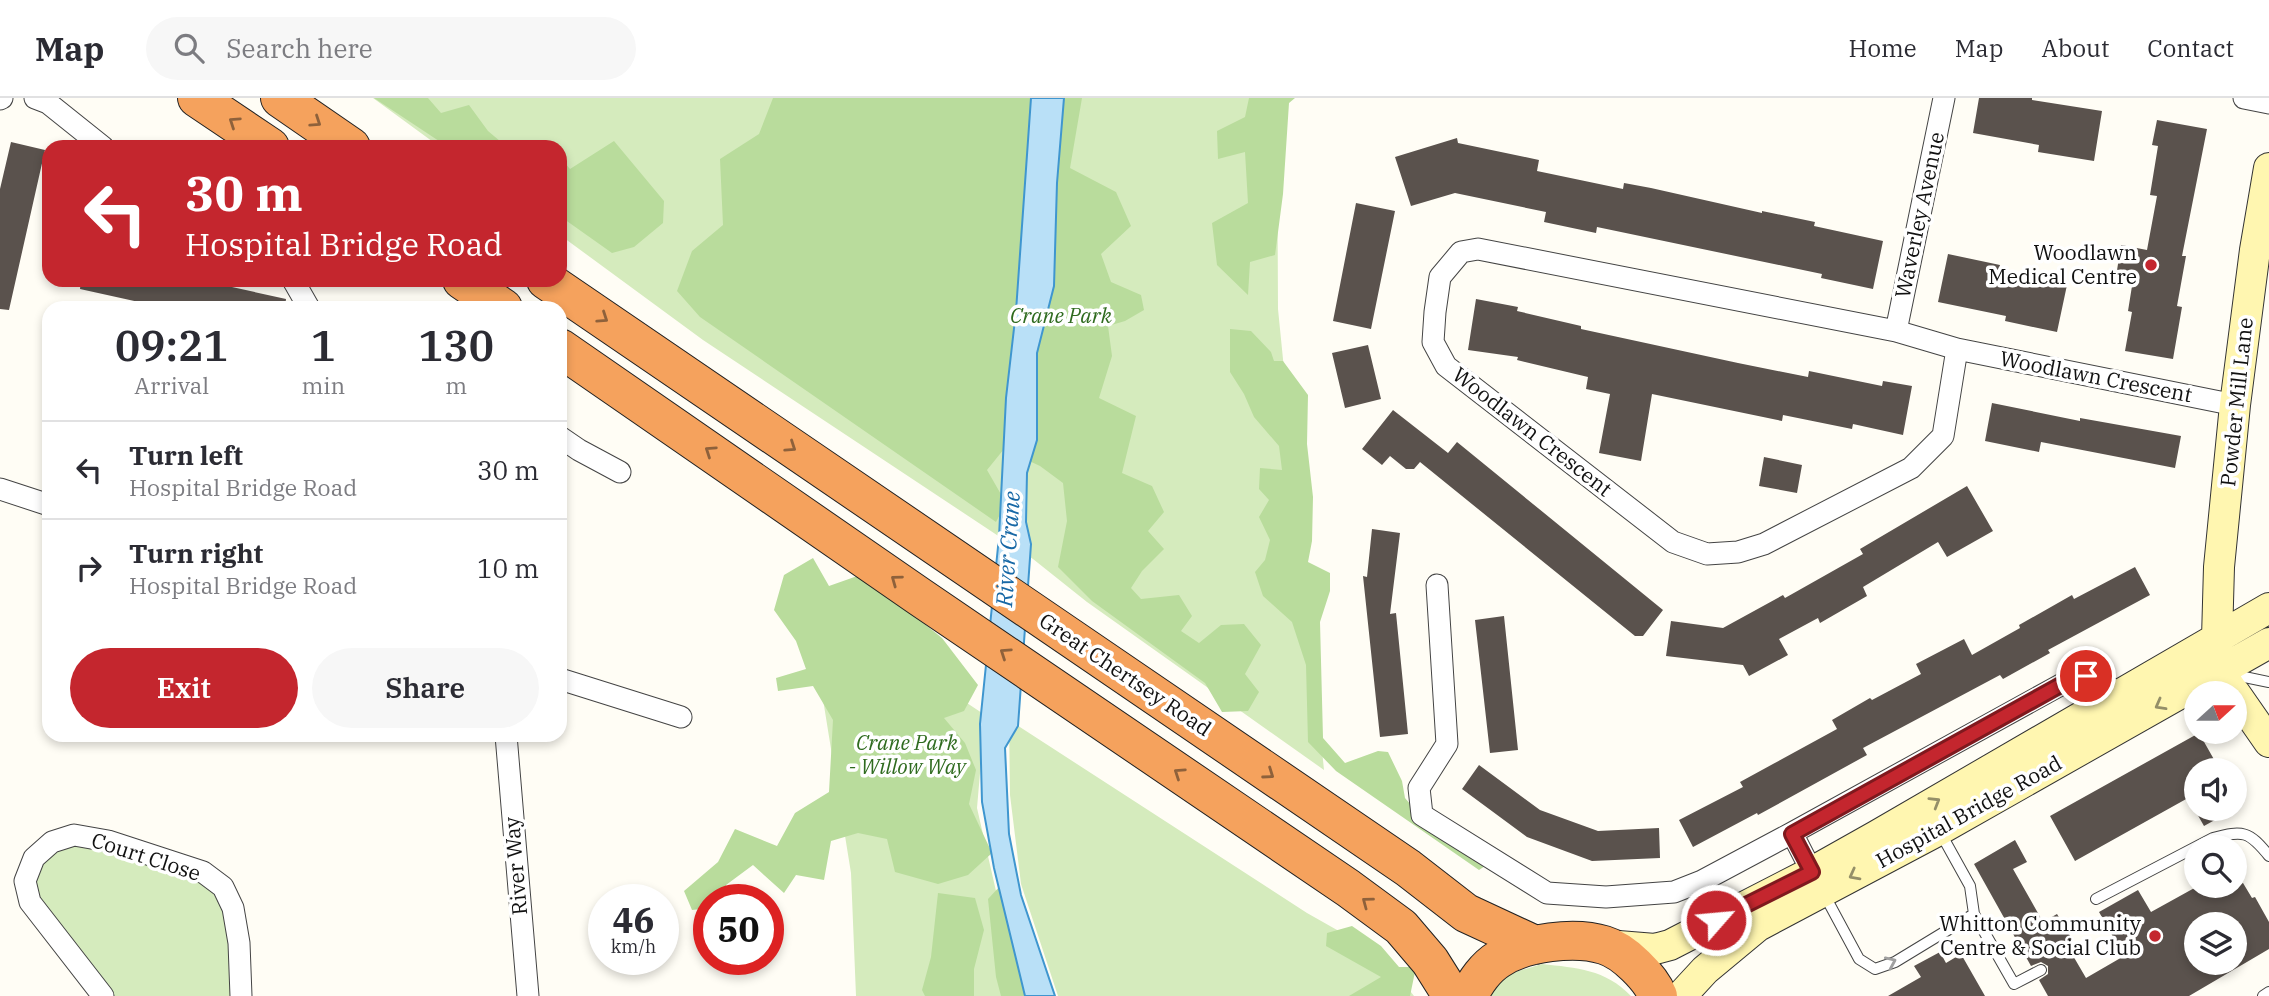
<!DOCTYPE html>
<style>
:root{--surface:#fff;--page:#f7f7f7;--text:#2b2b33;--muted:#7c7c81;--line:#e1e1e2;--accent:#c4262e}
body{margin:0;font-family:"IBM Plex Serif",serif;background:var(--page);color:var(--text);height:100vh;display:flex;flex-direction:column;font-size:26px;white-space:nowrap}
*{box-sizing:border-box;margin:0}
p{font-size:23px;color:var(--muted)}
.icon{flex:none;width:38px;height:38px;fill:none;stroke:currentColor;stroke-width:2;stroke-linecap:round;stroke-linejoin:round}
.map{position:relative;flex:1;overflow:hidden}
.details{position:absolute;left:42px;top:203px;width:525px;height:441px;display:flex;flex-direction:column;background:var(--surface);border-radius:21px;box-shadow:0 4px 10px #0003}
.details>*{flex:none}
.top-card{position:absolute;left:42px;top:42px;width:525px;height:147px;border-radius:21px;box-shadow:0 4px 10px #0003;background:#c4262e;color:#fff;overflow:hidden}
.needle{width:46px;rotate:69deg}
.buttons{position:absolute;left:2184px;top:583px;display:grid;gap:14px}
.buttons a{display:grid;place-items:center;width:63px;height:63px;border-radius:50%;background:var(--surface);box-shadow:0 4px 10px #0003;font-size:35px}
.speed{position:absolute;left:588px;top:786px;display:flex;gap:14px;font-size:35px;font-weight:700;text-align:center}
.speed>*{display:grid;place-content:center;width:91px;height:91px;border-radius:50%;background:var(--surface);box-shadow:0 4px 10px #0003;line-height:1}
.speed small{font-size:18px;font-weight:400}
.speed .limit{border:10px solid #d22;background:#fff;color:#111}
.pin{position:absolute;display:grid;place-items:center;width:60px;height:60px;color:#fff;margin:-30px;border:4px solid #fff;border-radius:50%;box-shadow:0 2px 7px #0007}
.me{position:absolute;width:77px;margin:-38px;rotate:63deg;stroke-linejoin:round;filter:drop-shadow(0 0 5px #0008)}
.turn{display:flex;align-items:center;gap:24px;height:147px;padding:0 28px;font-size:32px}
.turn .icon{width:91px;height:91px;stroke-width:2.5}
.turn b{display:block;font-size:49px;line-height:60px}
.eta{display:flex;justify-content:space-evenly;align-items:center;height:119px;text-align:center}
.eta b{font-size:42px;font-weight:600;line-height:49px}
.cta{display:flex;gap:14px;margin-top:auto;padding:14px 28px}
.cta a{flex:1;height:80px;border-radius:42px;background:var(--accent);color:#fff;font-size:28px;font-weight:600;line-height:80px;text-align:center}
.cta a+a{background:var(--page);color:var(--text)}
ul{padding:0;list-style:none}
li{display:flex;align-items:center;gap:21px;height:98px;padding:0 28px;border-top:2px solid var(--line)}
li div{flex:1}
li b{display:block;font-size:26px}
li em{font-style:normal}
header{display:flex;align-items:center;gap:42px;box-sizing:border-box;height:98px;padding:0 35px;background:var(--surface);border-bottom:2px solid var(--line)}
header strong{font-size:33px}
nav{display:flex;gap:38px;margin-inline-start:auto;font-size:24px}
.search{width:490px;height:63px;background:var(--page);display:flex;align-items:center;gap:18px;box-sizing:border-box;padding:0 24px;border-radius:38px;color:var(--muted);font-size:26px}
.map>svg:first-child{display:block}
</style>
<header>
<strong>Map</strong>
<div class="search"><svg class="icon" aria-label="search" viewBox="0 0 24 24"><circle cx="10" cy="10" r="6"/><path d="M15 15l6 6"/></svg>Search here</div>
<nav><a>Home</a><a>Map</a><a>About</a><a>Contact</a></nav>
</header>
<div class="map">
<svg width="2269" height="898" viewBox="0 0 2269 898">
<rect width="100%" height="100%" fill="#fffdf5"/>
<path fill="#d5ebbd" d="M373,0H1277L1278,211L1324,672L1087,504L1033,461L703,242L560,137V49H440Z
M807,502L839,520L985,617L977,710L1020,898H856L851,775Z
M1009,622L1307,815L1383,858L1414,898H1058L1021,786L1010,697Z
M74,737L223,789L241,898H103L30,804L34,760Z
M1542,866C1577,870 1605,871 1631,898H1488L1502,878Z"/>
<path fill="#b9dc9c" d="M374,0H428L441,15L469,7L488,33L507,49H448Z
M773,0H1082L1070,70L1116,94L1131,128L1101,156L1111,184L1141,197L1144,212L1125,223L1108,228L1112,258L1099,300L1136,318L1122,375L1152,388L1164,414L1148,433L1164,451L1142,473L1131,490L1141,501L1179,497L1192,518L1181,533L1199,545L1221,527L1244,526L1261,547L1245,576L1259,594L1248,613L1222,614L1205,585L1092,503L1058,469L1067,423L1063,385L1040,368L1004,351L987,372L1006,405L996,424L700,219L677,193L692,153L723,127L720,61L759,36Z
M1249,0H1295L1289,5L1283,96L1275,157L1250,164L1248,197L1217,167L1212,125L1248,105L1245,54L1218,61L1217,33L1245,19Z
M614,43L664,103L663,125L634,149L612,155L564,121L560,122V59L570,71Z
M1230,231L1251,233L1271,254L1274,263H1283L1308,297L1307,346L1313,399L1312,443L1308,464L1330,475V493L1320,524L1323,640L1345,665L1378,653L1388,654L1402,683L1405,700L1417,714L1488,766L1479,772L1336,673L1308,644L1306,567L1292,524L1263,498L1255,474L1265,462L1270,442L1259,419L1269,402L1259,391L1260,370L1282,372L1279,348L1254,319L1244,296L1230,274Z
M813,460L829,488L863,476L942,540L978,587L964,613L944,620L965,645L976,672L969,706L992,755L968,777L938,786L895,774L887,741L858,735L831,743L824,782L796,777L784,795L753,767L726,787L725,801L709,802V810L692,812L684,793L718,764L735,731L777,748L795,715L829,694L833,622L813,588L778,593L776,580L806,571L796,543L774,512L784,477Z
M1001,787L1040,898H1001L996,879L988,801Z
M938,795L975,800L984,832L974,871V898H925L922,892L931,859Z
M1352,828L1381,848L1399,869H1416L1410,898H1349L1381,879L1326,848L1327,835Z"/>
<path fill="#b9e0f7" stroke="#3f96cf" stroke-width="2" d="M1031,0H1064L1057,85L1054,188L1037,255V342L1027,375L1026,424L1031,446L1018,628L1005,650L1009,736L1021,797L1055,898H1025L994,770L982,704L980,626L999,439L1006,300L1016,213Z"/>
<path fill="#5a524d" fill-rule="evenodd" d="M1979,0H2032V2L2102,13L2094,63L2038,54L2039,47L1973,35Z
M2157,22L2207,31L2182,158H2186L2177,208L2182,209L2173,261L2125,253L2132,214L2128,213L2132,188L2115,185L2121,147L2147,152L2157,98L2150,97L2158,48L2152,47Z
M1457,40L1458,45L1539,62L1537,73L1623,91L1624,85L1651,90L1762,115V113L1815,124L1814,128L1883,143L1873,191L1821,180L1822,176L1597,129L1596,135L1544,124L1546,114L1455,95L1411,108L1395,59Z
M11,44L45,52L9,212L0,211V91Z
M1356,105L1395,113L1371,231L1333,223Z
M1948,156L2000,167L1999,171L2067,187L2057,234L2005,223L2006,218L1938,204Z
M81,182H200L286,201L285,210H166L80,191Z
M1476,201L1518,209L1517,213L1581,228V231L1738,265L1808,279L1809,273L1882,288L1883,283L1912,288L1903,337L1853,326L1852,331L1783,317L1782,323L1652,296L1641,363L1599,355L1610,296L1586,291L1588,279L1517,262L1518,259L1468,252Z
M1368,247L1381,301L1345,310L1332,255Z
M1992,305L2080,323V320L2181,338L2175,370L2041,344L2039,354L1985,343Z
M1393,312L1448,355L1457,344L1663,512L1643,538H1635L1420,364L1414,371H1406L1390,358L1382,367L1362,351Z
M1764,359L1802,367L1797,395L1759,388Z
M1967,388L1993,433L1947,459L1938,444L1863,489L1867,498L1820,525L1818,520L1779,541L1788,557L1749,578L1743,567L1666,558L1671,523L1723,530L1783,497L1785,500L1863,456L1860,451Z
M1372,431L1400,435L1390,516L1396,515L1408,636L1380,639L1363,478L1367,479Z
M2135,469L2150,497L2048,552L2050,555L2003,581L2000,577L1863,650L1867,657L1758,717L1757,715L1693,749L1679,722L1743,689L1740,684L1837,631L1832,622L1870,600L1872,602L1921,576L1916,566L1964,541L1972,557L2020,530L2019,527L2072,497L2074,501Z
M1504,518L1518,652L1490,655L1475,522Z
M2199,635L2220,672H2196V710H2235V699L2240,708L2204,728L2188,700L2075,763L2050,718Z
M1479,667L1540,712L1598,733L1659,730L1660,760L1592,763L1527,739L1462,691Z
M2015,742L2027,764L2013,771L2043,824L2057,816L2072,841L2065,844L2086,880L2124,858L2099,814L2138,792L2151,814L2198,788H2237L2243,785L2252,800L2255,799L2269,824V851L2189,898H2048L2039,882L2048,876V868L2041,864L2031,868L1974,766ZM2196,826H2235V864H2196Z
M1940,854L1946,865L1961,856L1985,898H1888L1921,879L1914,868Z"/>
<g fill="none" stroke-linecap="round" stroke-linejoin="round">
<g stroke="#444" stroke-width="12">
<path id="lane" d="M2230,576L2269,584
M1824,796L1859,861L1875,871L1895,864L1974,816L1970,788L1940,734
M2096,801L2213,740C2243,732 2249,733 2269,758
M1974,816L2014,886L2041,872
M2263,898L2269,894"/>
</g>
<g stroke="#444" stroke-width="23">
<path id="street" d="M35,0L48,5L103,49
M2244,0L2269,5
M0,1L2,0
M293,182L309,210
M1896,233L1944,0
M1957,251L1943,338L1911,370L1764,446L1738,454L1707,456L1673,444L1446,268L1433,244L1435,214L1440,179L1461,154L1478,151L1896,233L1957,251L2235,307
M560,339L579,352L620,374
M0,391L49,407
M1437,487L1447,646L1419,690L1422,717L1547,795L1606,799L1674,794L1702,783L1792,735L2075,579C2093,577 2104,585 2118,596
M560,581L681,619
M506,637L528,898
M1792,735L1812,774
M103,898L30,804L25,783L34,760L52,744L74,737L108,743L203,774L223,789L233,810L239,845L241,898"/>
</g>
<g stroke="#333" stroke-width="32">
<path id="secondary" d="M2234,595L2220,574L2217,540L2219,469L2235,307L2255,152L2269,70
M2235,595L2269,644
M1606,847L1655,851L1670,847L1812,774L1876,738L2269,510
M1681,898L1705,872L1758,828L1939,732L2269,545"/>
</g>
<g stroke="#222" stroke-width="40">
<path id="highway" d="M197,0L270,49
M280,0L351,49
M462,182L503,210
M546,182L1408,770L1466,815L1535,847
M560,250L920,499L1348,790L1401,829L1430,863L1452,898
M1469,898C1475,884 1486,869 1499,861C1525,844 1575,838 1604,847C1624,853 1650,879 1658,898"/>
</g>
<use href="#lane" stroke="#fff" stroke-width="10"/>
<use href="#street" stroke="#fff" stroke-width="21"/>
<use href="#secondary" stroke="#fff6b0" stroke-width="30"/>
<use href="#highway" stroke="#f5a25d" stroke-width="38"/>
</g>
<defs><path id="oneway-chevron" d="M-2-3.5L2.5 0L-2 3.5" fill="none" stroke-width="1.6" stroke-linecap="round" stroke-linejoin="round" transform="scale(1.75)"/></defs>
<g stroke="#8e613b">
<use href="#oneway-chevron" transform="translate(234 24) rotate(-146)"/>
<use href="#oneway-chevron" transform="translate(316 24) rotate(34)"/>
<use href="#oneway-chevron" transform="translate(603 220) rotate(34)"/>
<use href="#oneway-chevron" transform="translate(791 349) rotate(34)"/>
<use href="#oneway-chevron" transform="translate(710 353) rotate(-146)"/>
<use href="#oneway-chevron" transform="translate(896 482) rotate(-144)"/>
<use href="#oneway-chevron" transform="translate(1005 555) rotate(-146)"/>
<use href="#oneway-chevron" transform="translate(1179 675) rotate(-146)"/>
<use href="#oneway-chevron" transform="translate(1269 676) rotate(35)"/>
<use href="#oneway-chevron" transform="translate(1367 804) rotate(-143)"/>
</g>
<g stroke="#948f68">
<use href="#oneway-chevron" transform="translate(2160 607) rotate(151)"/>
<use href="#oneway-chevron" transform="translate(1935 704) rotate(-31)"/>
<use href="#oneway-chevron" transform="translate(1854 777) rotate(152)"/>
</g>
<use stroke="#a0a0a0" href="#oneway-chevron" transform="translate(1891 864) rotate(-24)"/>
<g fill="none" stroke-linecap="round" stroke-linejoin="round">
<g stroke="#7f191e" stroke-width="18">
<path id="route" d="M1716,822L1812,774L1792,736L2075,579L2086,578"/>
</g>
<use href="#route" stroke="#c4262e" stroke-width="12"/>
</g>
<g fill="#c4262e" stroke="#fff" stroke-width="2.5">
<circle cx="2151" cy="167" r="7"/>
<circle cx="2155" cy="838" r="7"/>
</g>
<g text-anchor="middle" stroke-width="7" stroke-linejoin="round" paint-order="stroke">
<g font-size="21" fill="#111" stroke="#fff">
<text transform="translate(1920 117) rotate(-78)" y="7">Waverley Avenue</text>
<text transform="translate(2096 279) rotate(11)" y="7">Woodlawn Crescent</text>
<text transform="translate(2237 304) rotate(-84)" y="7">Powder Mill Lane</text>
<text transform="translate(1532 334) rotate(38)" y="7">Woodlawn Crescent</text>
<text transform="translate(1125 577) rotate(34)" y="7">Great Chertsey Road</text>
<text transform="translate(1969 714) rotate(-29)" y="7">Hospital Bridge Road</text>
<text transform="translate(146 759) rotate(18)" y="7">Court Close</text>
<text transform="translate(516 768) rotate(-95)" y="7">River Way</text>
</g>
<g font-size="21" fill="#111" stroke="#fff" text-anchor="end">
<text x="2137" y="162">Woodlawn<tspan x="2137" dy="24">Medical Centre</tspan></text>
<text x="2141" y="833">Whitton Community<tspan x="2141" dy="24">Centre &amp; Social Club</tspan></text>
</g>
<g font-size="21" font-style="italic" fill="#2f6b1f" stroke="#fff">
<text x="1061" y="225">Crane Park</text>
<text x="907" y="652">Crane Park<tspan x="907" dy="24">- Willow Way</tspan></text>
</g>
<g font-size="23" font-style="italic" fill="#1768a6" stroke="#fff">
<text transform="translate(1008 451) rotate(-86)" y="8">River Crane</text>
</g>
</g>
</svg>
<div class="buttons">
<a><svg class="needle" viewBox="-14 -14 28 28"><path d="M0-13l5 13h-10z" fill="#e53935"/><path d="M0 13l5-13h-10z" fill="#7c7c81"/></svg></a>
<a><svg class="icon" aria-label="sound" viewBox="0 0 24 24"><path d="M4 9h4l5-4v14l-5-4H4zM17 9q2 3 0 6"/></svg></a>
<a><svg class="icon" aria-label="search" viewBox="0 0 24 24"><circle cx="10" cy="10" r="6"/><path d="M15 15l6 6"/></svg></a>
<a><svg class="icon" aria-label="layers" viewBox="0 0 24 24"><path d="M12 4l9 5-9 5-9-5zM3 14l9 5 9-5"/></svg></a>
</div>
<div class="speed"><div>46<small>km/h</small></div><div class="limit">50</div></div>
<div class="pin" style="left:2086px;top:578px;background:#d93025"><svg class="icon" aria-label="arrive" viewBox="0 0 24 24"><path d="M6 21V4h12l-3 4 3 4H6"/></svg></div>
<svg class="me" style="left:1716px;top:822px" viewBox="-20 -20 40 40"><circle r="17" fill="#c4262e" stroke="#fff" stroke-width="3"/><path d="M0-11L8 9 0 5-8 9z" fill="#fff"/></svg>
<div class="top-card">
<div class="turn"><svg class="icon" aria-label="left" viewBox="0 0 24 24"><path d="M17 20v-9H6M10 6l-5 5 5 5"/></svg><div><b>30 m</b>Hospital Bridge Road</div></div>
</div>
<section class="details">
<div class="eta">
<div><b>09:21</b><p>Arrival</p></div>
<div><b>1</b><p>min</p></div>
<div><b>130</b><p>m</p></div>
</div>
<ul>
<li><svg class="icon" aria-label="left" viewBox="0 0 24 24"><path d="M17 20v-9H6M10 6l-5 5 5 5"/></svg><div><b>Turn left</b><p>Hospital Bridge Road</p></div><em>30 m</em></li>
<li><svg class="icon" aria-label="right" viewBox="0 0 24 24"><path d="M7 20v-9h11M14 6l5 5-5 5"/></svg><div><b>Turn right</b><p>Hospital Bridge Road</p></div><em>10 m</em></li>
</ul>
<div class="cta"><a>Exit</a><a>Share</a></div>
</section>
</div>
